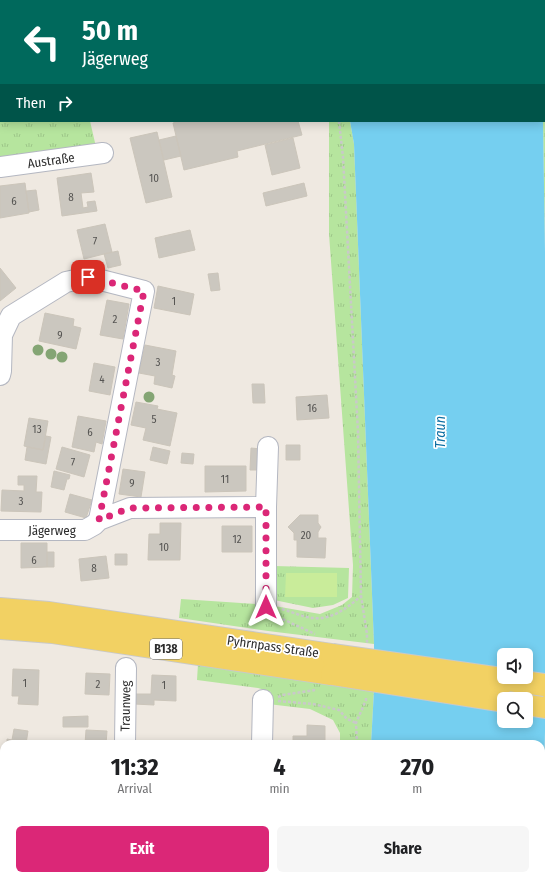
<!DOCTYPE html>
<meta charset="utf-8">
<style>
:root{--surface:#fff;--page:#f6f6f6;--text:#202124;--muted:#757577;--accent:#db2777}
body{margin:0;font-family:"Fira Sans Condensed",sans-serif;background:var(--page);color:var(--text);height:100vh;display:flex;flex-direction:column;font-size:15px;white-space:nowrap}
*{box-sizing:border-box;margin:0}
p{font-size:13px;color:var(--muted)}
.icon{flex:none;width:22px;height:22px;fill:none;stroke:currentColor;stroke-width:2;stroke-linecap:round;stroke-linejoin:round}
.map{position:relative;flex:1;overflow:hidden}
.sheet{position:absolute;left:0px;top:740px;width:545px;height:140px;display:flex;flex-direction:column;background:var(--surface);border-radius:12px 12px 0 0;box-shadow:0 2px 10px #0003}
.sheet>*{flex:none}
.banner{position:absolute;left:0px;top:0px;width:545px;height:122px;box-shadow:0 2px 10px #0003;background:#00695c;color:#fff;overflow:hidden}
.buttons{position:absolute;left:497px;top:648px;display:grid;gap:8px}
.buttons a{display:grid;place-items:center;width:36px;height:36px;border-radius:6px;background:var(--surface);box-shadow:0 2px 10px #0003;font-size:20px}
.pin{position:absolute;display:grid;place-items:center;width:34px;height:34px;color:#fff;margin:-17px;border-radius:8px;box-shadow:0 2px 6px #0006}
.me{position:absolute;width:44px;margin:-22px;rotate:0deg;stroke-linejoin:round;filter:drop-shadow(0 0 3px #0008)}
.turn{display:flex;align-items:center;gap:14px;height:84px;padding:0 16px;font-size:18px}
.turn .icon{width:52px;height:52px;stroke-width:2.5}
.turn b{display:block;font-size:28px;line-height:34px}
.then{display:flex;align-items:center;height:38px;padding:0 16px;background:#0003;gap:8px;font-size:15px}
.eta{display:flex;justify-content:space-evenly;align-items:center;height:68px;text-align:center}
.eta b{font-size:24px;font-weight:700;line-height:28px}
.action{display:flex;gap:8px;margin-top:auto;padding:8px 16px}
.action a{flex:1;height:46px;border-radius:6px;background:var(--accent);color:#fff;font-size:16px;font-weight:700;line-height:46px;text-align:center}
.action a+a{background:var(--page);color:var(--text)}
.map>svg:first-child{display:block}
</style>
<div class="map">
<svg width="545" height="880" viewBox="0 0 545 880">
<defs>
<pattern id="grass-tufts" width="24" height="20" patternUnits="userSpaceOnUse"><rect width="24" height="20" fill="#b6e59e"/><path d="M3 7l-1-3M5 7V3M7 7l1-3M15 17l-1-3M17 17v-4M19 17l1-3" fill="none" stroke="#9dc588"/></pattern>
</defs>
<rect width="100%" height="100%" fill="#efe9e1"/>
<path fill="url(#grass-tufts)" d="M544,13L545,19V252L543,121H544Z
M1,87V121H90L96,147L0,163V88Z
M329,121H350L354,144L374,644L268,631L179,618L181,599L269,605L320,614L342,605L352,597L353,565L329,234Z
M274,566L349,568L348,598L333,605L313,608L274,600Z
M198,664L374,690L371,744H340V733L333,720L310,709L268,704L271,692L258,688L197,680Z
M340,876H371V880H340Z"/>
<path fill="#c9ec9a" d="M286,573H337V597H285Z"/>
<path fill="#75cff0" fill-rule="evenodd" d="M333,0H529V1H333Z
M350,121H543L545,252V731L544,780L545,880H371V876H541V744H371L374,690V644L354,144ZM504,655H526V677H504ZM504,699H526V721H504Z"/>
<path fill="#cbc7bf" stroke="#cbc5ba" d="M158,0H187V1H159Z
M204,0H253V1H205Z
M181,121H298L302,135L237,151L238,157L184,170L173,123Z
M157,132L172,197L146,203L130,138Z
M176,136L181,156L164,160L159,140Z
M293,138L300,168L272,175L265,145Z
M91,173L94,192L81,193L83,208L88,207L87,202L95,201L97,211L62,216L57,178Z
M25,183L29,213L0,218V186Z
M304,183L307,196L266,206L263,193Z
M36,190L39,210L29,212L26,191Z
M105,224L112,252L84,259L77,230Z
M190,230L195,250L159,258L155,238Z
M118,251L121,265L108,268L104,254Z
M0,268L16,288L0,301Z
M218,273L220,290L211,291L208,274Z
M158,286L194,294L190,315L154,308Z
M107,300L129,304L123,339L100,335Z
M45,313L74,319L73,326L81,328L76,349L39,341Z
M145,345L176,351L172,375L175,376L172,388L154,384L155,376L139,373Z
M94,363L115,367L110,395L89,391Z
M252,384H264L265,403H253Z
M327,395L329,418L297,420L296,397Z
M136,402L158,406L157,409L177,413L170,446L143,440L146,428L131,425Z
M78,416L106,421L102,444L96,442L94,452L72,447Z
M29,418L48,421L43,450L24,446Z
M46,436L51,437L46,464L25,460L27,447L43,450Z
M286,445H300V460H286Z
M62,447L90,455L84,477L56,469Z
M153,447L170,451L167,464L150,460Z
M251,448L261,449L260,470H250Z
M182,453L194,454L193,464L181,463Z
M205,466H246V491L205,492Z
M123,469L145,472L141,497L119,494Z
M54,471L70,475L69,479H67L64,490L51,487Z
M18,476H37L36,492H42L41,512L1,511L2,490L24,491V485H18Z
M70,494L92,500L86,518L65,512Z
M300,515H318V523L321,527L318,532V538H326L325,558L297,557V540H294V533L288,527Z
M160,523H181L180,560H148L149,534H160Z
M222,526H252V552H222Z
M21,543H47V567L21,568Z
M47,552H54V567H47Z
M115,554H127V565H115Z
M106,556L109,578L81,581L79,559Z
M13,669L39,670L38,705L18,704L19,696H12Z
M86,673L110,674L109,695L85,694Z
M152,675L176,676V701L154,700V705L134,704V694H151Z
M88,716V727H63V717Z
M307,725L325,726V741H321V744H293V736H307Z
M14,729L28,731L26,744H7V739L12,740Z
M86,730L107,731L106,744H85Z
M18,876H39L38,880H18Z
M75,876H97V880H75Z
M97,876H111V880H97Z
M152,876H189V880H152Z
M215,876H239V878H215Z
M234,878H252V880H234Z"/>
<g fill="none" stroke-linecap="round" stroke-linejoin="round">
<g stroke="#b4b7c1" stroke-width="22">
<path id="minor" d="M57,0V1
M0,167L103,153
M0,375L1,371L2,335L11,316L66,282L89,277L144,291L99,520
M266,507L268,447
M0,530H85L94,525L99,520L130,508L266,507V607
M125,744L126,668
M262,744L263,700
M0,826L4,827
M136,876V880
M259,880V876"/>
</g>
<g stroke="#c9c9c9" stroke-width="24">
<path id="major" d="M0,609L49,613L332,655
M0,628L52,632L332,674
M526,704L545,707"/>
</g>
<path stroke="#c9c9c9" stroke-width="2.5" stroke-dasharray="3 2" stroke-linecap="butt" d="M322,0L323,1
M339,121L343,157L358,432L361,596L367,634V643
M282,609C292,612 303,617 313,618C332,620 347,608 361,596
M278,617L315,634
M278,697L283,695L315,690
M278,701L313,704L339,710L347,719L356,723
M357,744L356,723L366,700V696
M358,880V876"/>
<use href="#minor" stroke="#fff" stroke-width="20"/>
<use href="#major" stroke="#f2d163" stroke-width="22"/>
<g stroke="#c9c9c9" stroke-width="24" stroke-linecap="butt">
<path id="major-bridge" d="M332,655L545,685
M332,674L504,701"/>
</g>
<use href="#major-bridge" stroke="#f2d163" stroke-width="22"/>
</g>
<g fill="#84a574">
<circle cx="38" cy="350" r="5.5"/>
<circle cx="51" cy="354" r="5.5"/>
<circle cx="62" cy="357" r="5.5"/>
<circle cx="149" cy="397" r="5.5"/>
</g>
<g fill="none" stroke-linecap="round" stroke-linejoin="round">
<path stroke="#db2777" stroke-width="7" stroke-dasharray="0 12.6" d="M88,277L144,291L99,520L130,508L266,507V607"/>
</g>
<g text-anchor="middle" stroke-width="3.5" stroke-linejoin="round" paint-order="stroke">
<g font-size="11" fill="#555452">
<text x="154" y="182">10</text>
<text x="71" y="201">8</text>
<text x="14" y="205">6</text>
<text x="95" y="245">7</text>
<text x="174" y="305">1</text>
<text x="115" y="323">2</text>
<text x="60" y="339">9</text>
<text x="158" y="366">3</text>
<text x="102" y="383">4</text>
<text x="312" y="412">16</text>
<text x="154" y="423">5</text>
<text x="37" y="433">13</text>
<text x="90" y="436">6</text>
<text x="73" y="466">7</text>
<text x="225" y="483">11</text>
<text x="132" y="487">9</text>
<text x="21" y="505">3</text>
<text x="306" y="539">20</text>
<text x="237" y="543">12</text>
<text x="164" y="551">10</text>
<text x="34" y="564">6</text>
<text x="94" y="572">8</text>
<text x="25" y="687">1</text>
<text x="98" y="688">2</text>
<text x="164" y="689">1</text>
</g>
<rect fill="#fff" stroke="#6d6d6d" stroke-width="1" x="150" y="639" width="32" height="20" rx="3"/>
<g font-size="12" font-weight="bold" fill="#2e2e2e">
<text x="166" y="653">B138</text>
</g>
<g font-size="13" fill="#2e2e2e" stroke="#fff">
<text transform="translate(51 160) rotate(-8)" y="5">Austraße</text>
<text x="52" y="535">Jägerweg</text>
<text transform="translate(273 646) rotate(8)" y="5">Pyhrnpass Straße</text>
<text transform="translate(125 706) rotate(-89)" y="5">Traunweg</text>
</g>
<g font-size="14" font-style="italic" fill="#0d6fa3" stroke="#fff">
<text transform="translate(440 432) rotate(-90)" y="5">Traun</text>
</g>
</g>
</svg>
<div class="buttons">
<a><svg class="icon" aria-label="sound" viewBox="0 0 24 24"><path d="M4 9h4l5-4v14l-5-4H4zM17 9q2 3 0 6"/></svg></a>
<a><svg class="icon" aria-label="search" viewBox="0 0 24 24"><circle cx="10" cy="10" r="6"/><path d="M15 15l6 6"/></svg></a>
</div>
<div class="pin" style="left:88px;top:277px;background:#d93025"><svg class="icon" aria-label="arrive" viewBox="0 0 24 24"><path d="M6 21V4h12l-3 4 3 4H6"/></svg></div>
<svg class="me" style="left:266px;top:607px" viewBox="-20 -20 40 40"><path d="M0-17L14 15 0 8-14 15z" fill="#db2777" stroke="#fff" stroke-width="4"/></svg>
<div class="banner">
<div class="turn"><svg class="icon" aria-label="left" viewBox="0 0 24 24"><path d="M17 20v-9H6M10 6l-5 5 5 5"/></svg><div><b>50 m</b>Jägerweg</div></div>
<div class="then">Then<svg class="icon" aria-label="right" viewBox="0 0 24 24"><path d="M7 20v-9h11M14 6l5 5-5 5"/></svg></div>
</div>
<section class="sheet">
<div class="eta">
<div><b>11:32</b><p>Arrival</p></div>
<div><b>4</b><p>min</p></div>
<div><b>270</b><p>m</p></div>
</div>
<div class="action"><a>Exit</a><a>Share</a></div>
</section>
</div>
